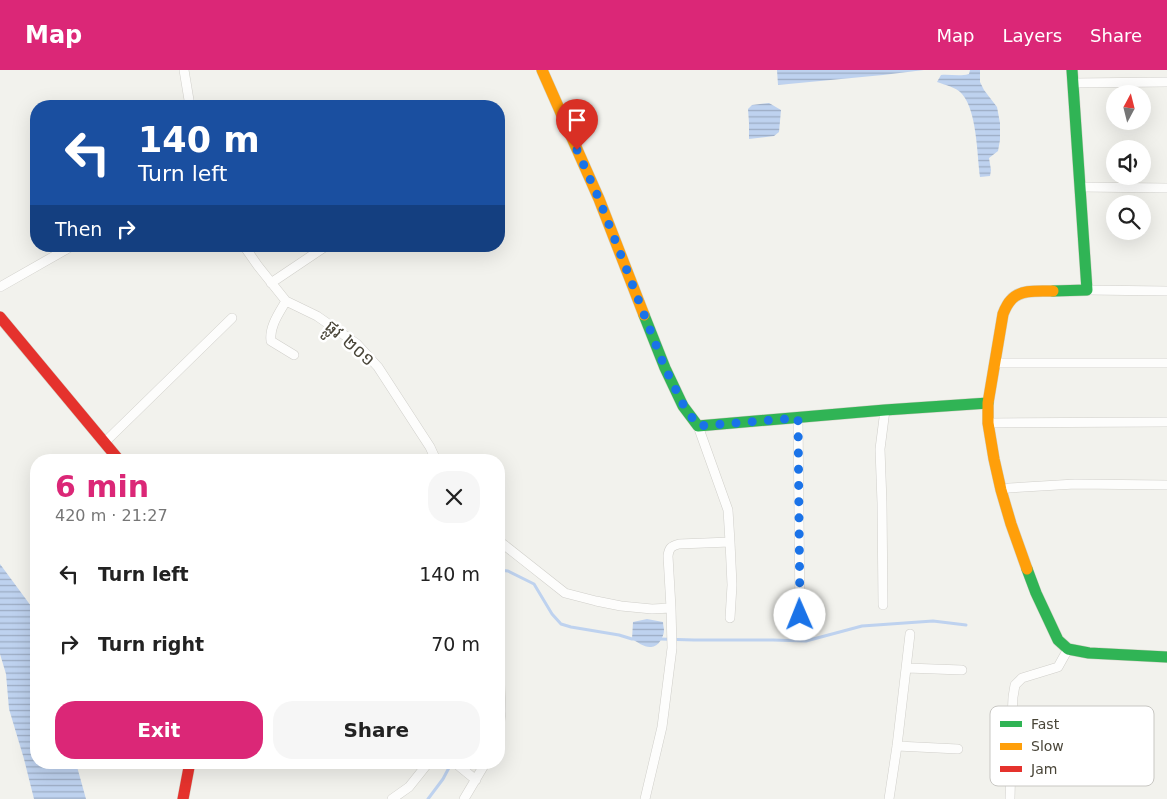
<!DOCTYPE html>
<meta charset="utf-8">
<style>
:root{--surface:#fff;--page:#f6f6f6;--text:#222;--muted:#767676;--accent:#db2777}
body{margin:0;font-family:"DejaVu Sans","Noto Sans Khmer",sans-serif;background:var(--page);color:var(--text);height:100vh;display:flex;flex-direction:column;font-size:19px;white-space:nowrap}
*{box-sizing:border-box;margin:0}
p{font-size:16px;color:var(--muted)}
.icon{flex:none;width:28px;height:28px;fill:none;stroke:currentColor;stroke-width:2;stroke-linecap:round;stroke-linejoin:round}
.map{position:relative;flex:1;overflow:hidden}
.details{position:absolute;left:30px;top:384px;width:475px;height:315px;display:flex;flex-direction:column;background:var(--surface);border-radius:20px;box-shadow:0 5px 20px #0002}
.details>*{flex:none}
.banner{position:absolute;left:30px;top:30px;width:475px;height:152px;border-radius:20px;box-shadow:0 5px 20px #0002;background:#1a4fa0;color:#fff;overflow:hidden}
.needle{width:32px;rotate:7deg}
.controls{position:absolute;left:1106px;top:15px;display:grid;gap:10px}
.controls a{display:grid;place-items:center;width:45px;height:45px;border-radius:50%;background:var(--surface);box-shadow:0 5px 20px #0002;font-size:25px}
.pin{position:absolute;display:grid;place-items:center;width:42px;height:42px;color:#fff;margin:-51px -21px;border-radius:50% 50% 50% 0;rotate:-45deg;box-shadow:0 0 5px #0007}
.pin .icon{rotate:45deg}
.me{position:absolute;width:55px;margin:-28px;rotate:359deg;stroke-linejoin:round;filter:drop-shadow(0 0 4px #0008)}
.turn{display:flex;align-items:center;gap:18px;height:105px;padding:0 25px;font-size:22px}
.turn .icon{width:65px;height:65px;stroke-width:2.5}
.turn b{display:block;font-size:35px;line-height:42px}
.then{display:flex;align-items:center;height:48px;padding:0 25px;background:#0003;gap:10px;font-size:19px}
.round{display:grid;place-items:center;flex:none;width:52px;height:52px;border-radius:20px;background:var(--page)}
.overview{display:flex;align-items:center;justify-content:space-between;height:85px;padding:0 25px}
h1{font-size:30px;font-weight:800;line-height:38px;color:var(--accent)}
.cta{display:flex;gap:10px;margin-top:auto;padding:10px 25px}
.cta a{flex:1;height:58px;border-radius:20px;background:var(--accent);color:#fff;font-size:20px;font-weight:800;line-height:58px;text-align:center}
.cta a+a{background:var(--page);color:var(--text)}
ul{padding:0;list-style:none}
li{display:flex;align-items:center;gap:15px;height:70px;padding:0 25px}
li div{flex:1}
li b{display:block;font-size:19px}
li em{font-style:normal}
header{display:flex;align-items:center;gap:30px;box-sizing:border-box;height:70px;padding:0 25px;background:var(--accent);color:#fff}
header strong{font-size:24px}
nav{display:flex;gap:28px;margin-inline-start:auto;font-size:18px}
.map>svg:first-child{display:block}
</style>
<header>
<strong>Map</strong>
<nav><a>Map</a><a>Layers</a><a>Share</a></nav>
</header>
<div class="map">
<svg width="1167" height="729" viewBox="0 0 1167 729">
<defs>
<pattern id="water-rules" width="6" height="5" patternUnits="userSpaceOnUse" patternTransform="scale(1.25)"><rect width="6" height="5" fill="#bed2ef"/><path d="M0 2.5h6" fill="none" stroke="#9cacc3"/></pattern>
</defs>
<rect width="100%" height="100%" fill="#f2f2ed"/>
<path fill="url(#water-rules)" d="M777,0H924L883,5L778,15Z
M970,0H980V12L984,20L997,37L1000,53V70L998,81L989,88L991,100L990,106L980,107C977,84 977,41 962,24C956,17 945,15 937,12L941,5C950,4 959,7 969,4Z
M769,33L781,40L779,62L774,66L749,69V53L748,39L752,35Z
M0,494L31,536L36,546V692L76,693L86,729H34L24,689L9,639L6,604L0,584Z
M647,549L663,552C663,555 664,558 664,560C664,567 658,578 650,577C644,577 637,572 632,569L633,552Z"/>
<g fill="none" stroke-linecap="round" stroke-linejoin="round">
<path stroke="#bed2ef" stroke-width="3" d="M499,500L508,501L534,514L552,544L561,554L571,557L619,565L632,569H636
M660,569L694,570H773L806,571L862,556L933,551L966,555
M428,729L443,709L452,692"/>
<g stroke="#d0cfca" stroke-width="10">
<path id="street" d="M184,0L190,36
M1073,13L1167,12
M1080,117L1167,118
M244,176L258,196L286,231L317,246L357,274L378,297L430,377L436,390
M271,213L326,176
M0,217L72,176
M1087,220L1167,221
M286,231C279,243 269,257 271,271L294,285
M995,293H1167
M798,348L800,545
M988,353L1167,352
M105,372L232,248
M1001,420L1009,418L1075,414L1167,415
M499,472L503,474L565,523L596,531L621,536L652,539L671,538
M730,472L732,515L730,548
M883,535L882,433L880,379L885,340
M499,589L501,641L499,662
M907,598L962,600
M897,676L958,679
M454,692L476,710
M392,729L409,717L429,692
M464,729L486,692
M645,729L662,657L672,578L671,538L668,486C669,478 671,476 679,474L730,472L728,440L698,356
M889,729L897,676L910,564
M1010,729L1012,649L1013,627L1015,615L1022,608L1058,597L1068,579"/>
</g>
<g stroke="#d1d0c4" stroke-width="12">
<path id="fast" d="M1053,221L1087,220L1072,0
M644,245L665,298L683,336L698,356L885,340L988,333
M1027,499L1036,523L1058,570L1068,579L1089,583L1167,587"/>
</g>
<g stroke="#d1d0c4" stroke-width="12">
<path id="slow" d="M542,0L599,129L644,245
M1027,499L1011,454L1001,420L994,389L988,353V333L1003,244C1005,239 1007,234 1011,230C1020,219 1040,221 1053,221"/>
</g>
<g stroke="#d1d0c4" stroke-width="12">
<path id="jam" d="M0,247L119,390
M183,729L190,692"/>
</g>
<use href="#street" stroke="#fdfdfc" stroke-width="9"/>
<use href="#fast" stroke="#30b455" stroke-width="11"/>
<use href="#slow" stroke="#ff9f0a" stroke-width="11"/>
<use href="#jam" stroke="#e5322d" stroke-width="11"/>
</g>
<g fill="none" stroke-linecap="round" stroke-linejoin="round">
<path stroke="#1a73e8" stroke-width="9" stroke-dasharray="0 16.2" d="M577,80L599,129L665,298L684,336L698,356L798,348L800,545"/>
</g>
<g text-anchor="middle" stroke-width="5" stroke-linejoin="round" paint-order="stroke">
<g font-size="18" fill="#494538" stroke="#fff">
<text transform="translate(350 273) rotate(41)" y="6">ផ្លូវ ២០១</text>
</g>
</g>
<rect x="990" y="636" width="164" height="80" rx="8" fill="#fff" stroke="#c8c7c3" stroke-width="1"/>
<rect x="1000" y="651" width="22" height="6" fill="#30b455"/>
<rect x="1000" y="673" width="22" height="7" fill="#ff9f0a"/>
<rect x="1000" y="696" width="22" height="6" fill="#e5322d"/>
<g font-size="14" fill="#494538">
<text x="1031" y="659">Fast</text>
<text x="1031" y="681">Slow</text>
<text x="1031" y="704">Jam</text>
</g>
</svg>
<div class="controls">
<a><svg class="needle" viewBox="-14 -14 28 28"><path d="M0-13l5 13h-10z" fill="#e53935"/><path d="M0 13l5-13h-10z" fill="#767676"/></svg></a>
<a><svg class="icon" aria-label="sound" viewBox="0 0 24 24"><path d="M4 9h4l5-4v14l-5-4H4zM17 9q2 3 0 6"/></svg></a>
<a><svg class="icon" aria-label="search" viewBox="0 0 24 24"><circle cx="10" cy="10" r="6"/><path d="M15 15l6 6"/></svg></a>
</div>
<div class="pin" style="left:577px;top:80px;background:#d93025"><svg class="icon" aria-label="arrive" viewBox="0 0 24 24"><path d="M6 21V4h12l-3 4 3 4H6"/></svg></div>
<svg class="me" style="left:800px;top:545px" viewBox="-20 -20 40 40"><circle r="19" fill="#fff"/><path d="M0-13L10 11 0 6-10 11z" fill="#1a73e8"/></svg>
<div class="banner">
<div class="turn"><svg class="icon" aria-label="left" viewBox="0 0 24 24"><path d="M17 20v-9H6M10 6l-5 5 5 5"/></svg><div><b>140 m</b>Turn left</div></div>
<div class="then">Then<svg class="icon" aria-label="right" viewBox="0 0 24 24"><path d="M7 20v-9h11M14 6l5 5-5 5"/></svg></div>
</div>
<section class="details">
<div class="overview"><div><h1>6 min</h1><p>420 m · 21:27</p></div><a class="round"><svg class="icon" aria-label="close" viewBox="0 0 24 24"><path d="M6 6l12 12M18 6L6 18"/></svg></a></div>
<ul>
<li><svg class="icon" aria-label="left" viewBox="0 0 24 24"><path d="M17 20v-9H6M10 6l-5 5 5 5"/></svg><div><b>Turn left</b></div><em>140 m</em></li>
<li><svg class="icon" aria-label="right" viewBox="0 0 24 24"><path d="M7 20v-9h11M14 6l5 5-5 5"/></svg><div><b>Turn right</b></div><em>70 m</em></li>
</ul>
<div class="cta"><a>Exit</a><a>Share</a></div>
</section>
</div>
